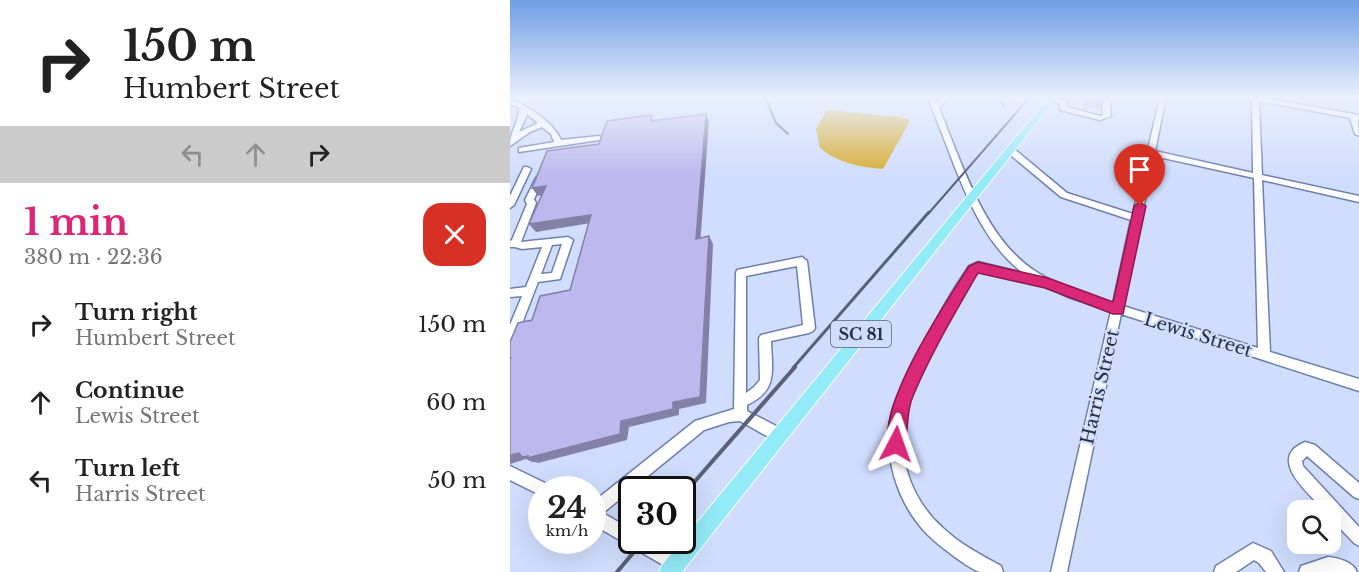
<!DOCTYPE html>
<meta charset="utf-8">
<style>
:root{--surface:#fff;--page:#f2f2f2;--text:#222;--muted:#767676;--accent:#db2777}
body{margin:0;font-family:"Libre Baskerville",serif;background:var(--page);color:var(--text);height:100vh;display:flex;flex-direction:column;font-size:22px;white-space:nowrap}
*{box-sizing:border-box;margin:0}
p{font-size:20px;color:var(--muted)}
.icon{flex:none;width:33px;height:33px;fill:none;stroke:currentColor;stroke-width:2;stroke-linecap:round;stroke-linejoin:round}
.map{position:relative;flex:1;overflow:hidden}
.side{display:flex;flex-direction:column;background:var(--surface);width:510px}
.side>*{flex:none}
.banner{background:#fff;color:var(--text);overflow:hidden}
.tools{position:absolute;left:777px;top:500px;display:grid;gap:12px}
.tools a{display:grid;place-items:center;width:54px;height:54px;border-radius:12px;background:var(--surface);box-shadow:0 6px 24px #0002;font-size:30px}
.speed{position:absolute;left:18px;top:476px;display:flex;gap:12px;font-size:30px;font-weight:700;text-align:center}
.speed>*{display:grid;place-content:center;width:78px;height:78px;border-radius:50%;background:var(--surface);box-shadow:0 6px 24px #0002;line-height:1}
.speed small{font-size:15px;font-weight:400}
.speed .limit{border:3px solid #111;border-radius:9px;background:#fff;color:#111}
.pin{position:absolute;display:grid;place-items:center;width:51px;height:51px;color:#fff;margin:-62px -26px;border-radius:50% 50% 50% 0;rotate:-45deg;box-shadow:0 0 6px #0007}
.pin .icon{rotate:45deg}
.me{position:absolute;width:66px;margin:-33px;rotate:4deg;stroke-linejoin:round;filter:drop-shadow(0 0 4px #0008)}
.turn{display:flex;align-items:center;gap:21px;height:126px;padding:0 24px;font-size:27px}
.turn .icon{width:78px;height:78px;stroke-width:2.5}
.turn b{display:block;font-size:42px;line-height:51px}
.lanes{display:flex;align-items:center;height:57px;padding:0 24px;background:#0003;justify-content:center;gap:30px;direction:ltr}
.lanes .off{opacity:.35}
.round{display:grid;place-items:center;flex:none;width:63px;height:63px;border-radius:18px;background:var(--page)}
.overview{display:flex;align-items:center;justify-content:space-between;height:102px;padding:0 24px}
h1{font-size:36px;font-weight:800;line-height:45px;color:var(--accent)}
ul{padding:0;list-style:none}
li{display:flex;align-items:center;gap:18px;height:78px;padding:0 24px}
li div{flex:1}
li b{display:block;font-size:22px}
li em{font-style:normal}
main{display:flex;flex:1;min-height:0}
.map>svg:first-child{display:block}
</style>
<main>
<section class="side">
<div class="banner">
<div class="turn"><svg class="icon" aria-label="right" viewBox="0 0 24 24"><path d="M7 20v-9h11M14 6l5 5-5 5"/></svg><div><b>150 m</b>Humbert Street</div></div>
<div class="lanes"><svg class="icon off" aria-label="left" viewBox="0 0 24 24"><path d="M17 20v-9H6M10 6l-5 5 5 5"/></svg><svg class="icon off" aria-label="ahead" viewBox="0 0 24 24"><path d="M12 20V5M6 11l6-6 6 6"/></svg><svg class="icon" aria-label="right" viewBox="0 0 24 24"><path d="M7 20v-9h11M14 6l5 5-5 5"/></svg></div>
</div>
<div class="overview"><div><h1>1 min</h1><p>380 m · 22:36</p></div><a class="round" style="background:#d93025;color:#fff"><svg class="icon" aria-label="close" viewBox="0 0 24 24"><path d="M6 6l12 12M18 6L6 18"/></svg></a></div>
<ul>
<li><svg class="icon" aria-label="right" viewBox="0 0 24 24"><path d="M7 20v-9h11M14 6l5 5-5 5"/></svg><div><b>Turn right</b><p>Humbert Street</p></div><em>150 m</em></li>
<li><svg class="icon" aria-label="ahead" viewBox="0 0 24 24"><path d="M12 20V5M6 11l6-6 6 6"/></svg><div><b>Continue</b><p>Lewis Street</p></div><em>60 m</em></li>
<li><svg class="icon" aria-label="left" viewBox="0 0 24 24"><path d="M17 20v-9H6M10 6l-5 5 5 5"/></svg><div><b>Turn left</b><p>Harris Street</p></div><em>50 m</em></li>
</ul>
</section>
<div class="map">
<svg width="849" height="572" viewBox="0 0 849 572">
<rect width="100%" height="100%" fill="#d0ddfd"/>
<path fill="#d7ac30" d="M317,110L390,117L398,119L399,123L373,169C350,167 328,163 310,148L306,129Z"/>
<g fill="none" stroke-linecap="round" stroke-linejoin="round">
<path stroke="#4c65b1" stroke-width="2" d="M255,97L266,123L278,134
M488,97L494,107"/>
<path stroke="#aebad8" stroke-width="8" stroke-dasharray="8 4" stroke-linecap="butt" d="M573,106L579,108"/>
<g stroke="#6d7faf" stroke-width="3">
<path id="minor" d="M418,97H424L427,102L432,97H438L429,108C451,161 473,235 522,269C546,286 575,294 603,303L621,220L551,197L497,152V148H503L557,193L623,214L650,97H656L645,151L743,173L742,100L734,98L733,97H748L849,115V119H848L849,136L845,134L840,118L749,101L752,175L849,196V202L752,180L760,352L849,379V391L611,314L557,572H541L601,311L558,297L530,284L469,270C455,282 434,327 425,345C415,365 402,386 396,407C384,451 400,499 433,528C450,544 471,555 491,566L493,572C486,572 477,572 470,572C459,569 427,544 418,535C386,503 371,451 383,408C389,390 399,374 407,358C422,326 439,295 459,266L468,262L513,273C473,243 453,189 436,144C430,128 423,112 418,97ZM644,156L744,178L748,348L613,306Z
M541,97L556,102L557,107L590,116L593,115L592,105L598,97H604L600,105L601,116L590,120L550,110V104L539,100V98Z
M0,100C17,105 44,123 51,140L89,136L93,138L89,140L9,152V148L44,142L41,134L32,127L20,132L0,146C0,130 9,123 9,108L0,104ZM17,114L28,123L9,132L17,115Z
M14,167H17L21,169L4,205L0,208V196Z
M30,175L34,178L24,199L26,203L11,242L58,237L63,240L50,279L28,282L6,339L4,342L0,344V325L12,296L0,297V289L16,287L32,247L12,249L5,247H0V241L2,240L17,204L15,200L26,178ZM52,244L42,273L31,274L42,245Z
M292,257L297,261L305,328L303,331L299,333L261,341C262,372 268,390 237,405V411L274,430L276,435L274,440L269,442L264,440L230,421L219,422L194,430L93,513L122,530V540H139L172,557L174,563L172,569L166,571L160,569L82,524V503L185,421L224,409L226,273L227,270ZM287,266L293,325L251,335L249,338L250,380L244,387L236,393V276Z
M795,442L805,445L849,483V499L844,497L797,456L792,461L793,466L849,527V546L844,543L820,518V510H814C798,493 756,458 795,442Z
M0,466L37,484L39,489H32V496L0,480Z
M743,543L761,551L774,572H756L749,563L744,560L726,572H704L706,566Z
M818,557C829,558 843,562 847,572H789L791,566Z"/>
</g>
<g stroke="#fff" stroke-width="2">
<path id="major" d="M539,97H547L172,572H149L152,565Z"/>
</g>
<use href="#minor" fill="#fff" fill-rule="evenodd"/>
<use href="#major" fill="#93ebf7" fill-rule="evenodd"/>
<path stroke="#586178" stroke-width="2" d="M418,214L520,97"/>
<path stroke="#586178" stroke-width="3" d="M283,368L419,212"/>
<path stroke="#586178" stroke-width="4" d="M172,496L285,367
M107,572L134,540"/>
</g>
<path fill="#a39ecd" d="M575,97H595L588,109L573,105Z"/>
<path fill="#8481a7" d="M591,97H595L588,109Z
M196,114L199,121L190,246L186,239Z
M36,186L42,193L28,196L22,188Z
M81,215L87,222L26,232L19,224Z
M199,236L203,244L196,403L169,409V415L119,427L117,440L28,463L25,462H22L16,459L0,464V455L111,421L163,402Z"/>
<path fill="#bdb8ee" stroke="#8481a7" stroke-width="1.5" d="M196,114L186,239L199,236L190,397L163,402V409L111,421L110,434L17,458L18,456L12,457L9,453L0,455V360L1,357L0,358V342L8,323L22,320L30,296L60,290L81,215L19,224L36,186L22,188L37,151L89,144L97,121L142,115L141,121Z"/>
<linearGradient id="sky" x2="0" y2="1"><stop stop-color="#709ee5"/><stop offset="0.55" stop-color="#eaf0fe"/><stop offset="1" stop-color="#eaf0fe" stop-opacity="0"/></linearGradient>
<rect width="849" height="177" fill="url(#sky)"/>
<path fill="#db2777" stroke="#8e194d" stroke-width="1.5" d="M630,202L636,206L613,314H603L535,288L468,273C445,313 421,353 403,396C395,414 400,433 392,451L386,453L380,451C363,410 436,302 459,266L468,262L538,278L603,302L624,206Z"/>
<g text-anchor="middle" stroke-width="4.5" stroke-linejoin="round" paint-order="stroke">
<rect fill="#d0ddfd" stroke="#5a637b" stroke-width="1.5" x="321" y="321" width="60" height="26" rx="4.5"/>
<g font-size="16" font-weight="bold" fill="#282f43">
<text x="351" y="340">SC 81</text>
</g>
<g font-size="18" fill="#282f43" stroke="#d0ddfd">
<text transform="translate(688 335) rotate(17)" y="6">Lewis Street</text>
<text transform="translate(590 387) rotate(-77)" y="6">Harris Street</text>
</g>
</g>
</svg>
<div class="tools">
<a><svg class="icon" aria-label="search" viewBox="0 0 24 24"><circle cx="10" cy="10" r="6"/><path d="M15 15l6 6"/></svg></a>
</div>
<div class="speed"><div>24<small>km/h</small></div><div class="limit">30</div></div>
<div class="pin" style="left:630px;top:206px;background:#d93025"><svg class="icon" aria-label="arrive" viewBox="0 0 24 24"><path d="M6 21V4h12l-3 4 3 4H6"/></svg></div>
<svg class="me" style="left:386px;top:444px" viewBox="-20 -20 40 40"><path d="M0-17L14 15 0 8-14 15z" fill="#db2777" stroke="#fff" stroke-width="4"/></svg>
</div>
</main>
